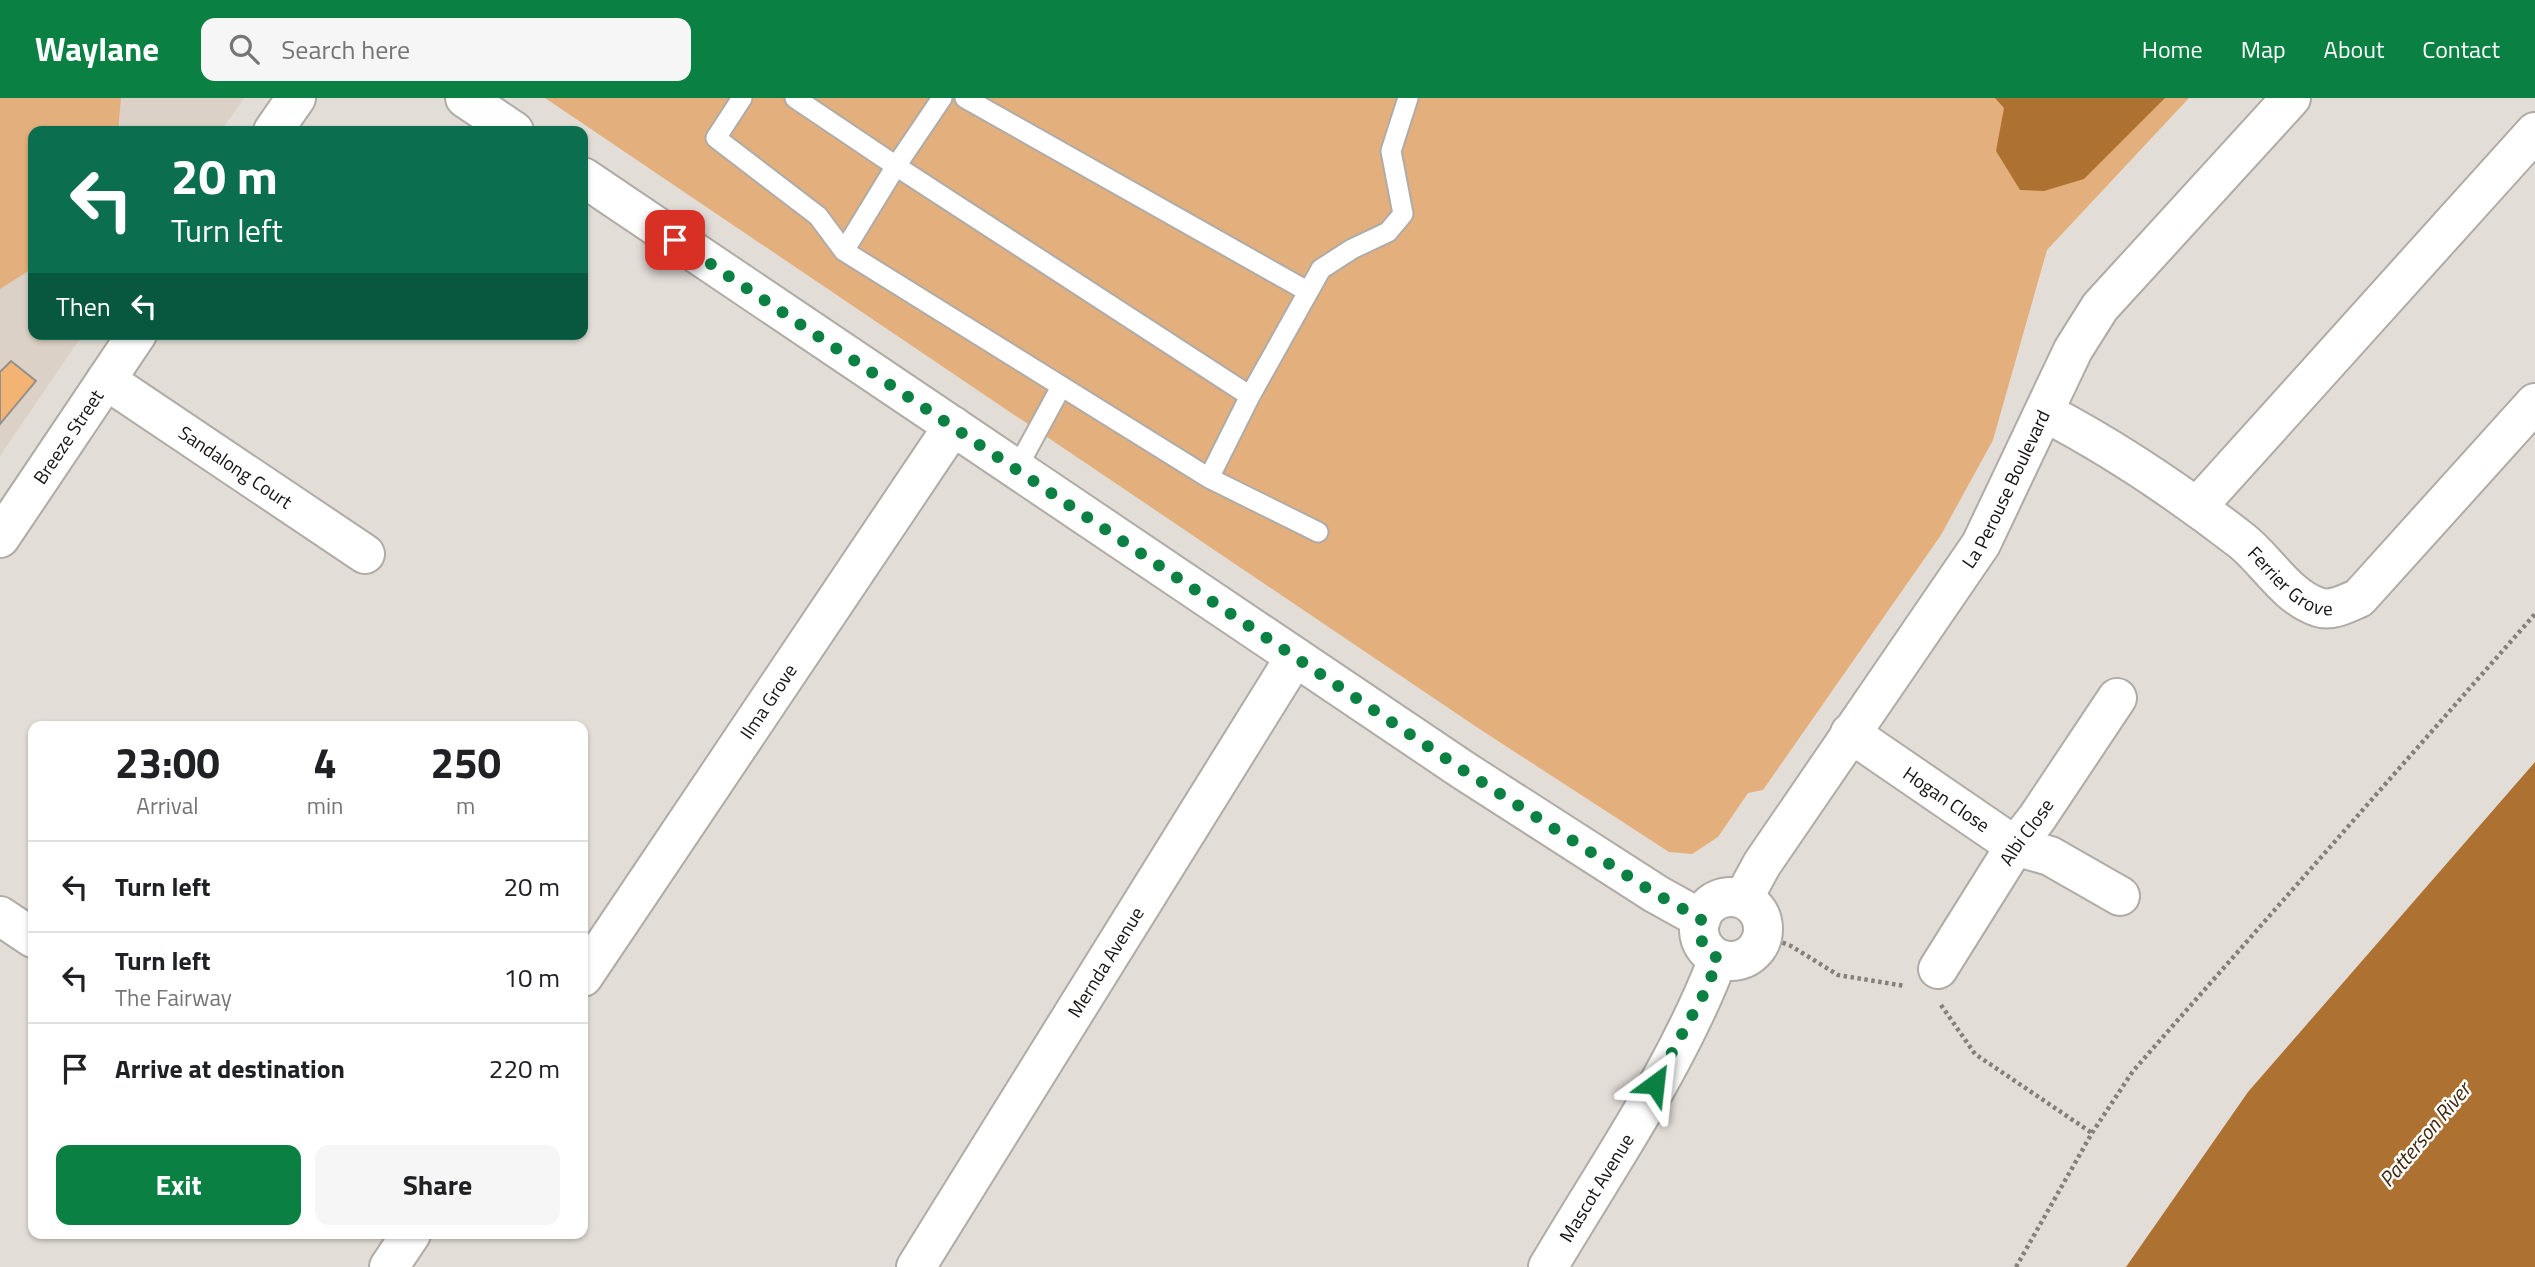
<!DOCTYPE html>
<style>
:root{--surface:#fff;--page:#f6f6f6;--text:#202124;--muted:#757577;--line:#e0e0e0;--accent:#0b8043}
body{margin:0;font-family:"Titillium Web",sans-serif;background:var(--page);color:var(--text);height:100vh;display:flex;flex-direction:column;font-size:26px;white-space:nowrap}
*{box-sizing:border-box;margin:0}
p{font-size:23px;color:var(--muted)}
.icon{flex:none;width:38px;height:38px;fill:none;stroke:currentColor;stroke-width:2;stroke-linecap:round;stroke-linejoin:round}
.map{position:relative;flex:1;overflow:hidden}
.details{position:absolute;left:28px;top:623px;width:560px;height:518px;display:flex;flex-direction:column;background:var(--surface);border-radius:14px;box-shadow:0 2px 5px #0004}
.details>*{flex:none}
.top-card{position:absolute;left:28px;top:28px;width:560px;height:214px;border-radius:14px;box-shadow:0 2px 5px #0004;background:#0b6e4f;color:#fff;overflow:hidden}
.pin{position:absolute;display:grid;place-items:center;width:60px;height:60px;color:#fff;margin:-30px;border-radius:14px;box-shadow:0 4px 10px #0006}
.me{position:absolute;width:77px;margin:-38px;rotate:30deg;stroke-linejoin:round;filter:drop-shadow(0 0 5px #0008)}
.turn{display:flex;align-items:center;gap:24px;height:147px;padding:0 28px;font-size:32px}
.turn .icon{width:91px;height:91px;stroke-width:2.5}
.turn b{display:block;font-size:49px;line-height:60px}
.then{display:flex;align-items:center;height:66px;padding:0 28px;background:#0003;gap:14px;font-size:26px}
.eta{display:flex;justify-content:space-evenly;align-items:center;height:119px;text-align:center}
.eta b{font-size:42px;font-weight:700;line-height:49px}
.cta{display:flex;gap:14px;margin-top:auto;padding:14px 28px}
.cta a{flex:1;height:80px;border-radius:14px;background:var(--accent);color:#fff;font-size:28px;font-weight:700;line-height:80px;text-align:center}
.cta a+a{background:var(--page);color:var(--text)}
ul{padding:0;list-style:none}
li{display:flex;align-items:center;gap:21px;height:91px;padding:0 28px;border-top:2px solid var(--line)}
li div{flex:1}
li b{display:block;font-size:26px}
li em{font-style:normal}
header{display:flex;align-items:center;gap:42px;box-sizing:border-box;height:98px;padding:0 35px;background:var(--accent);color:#fff}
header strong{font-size:33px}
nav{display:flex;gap:38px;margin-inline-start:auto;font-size:24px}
.search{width:490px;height:63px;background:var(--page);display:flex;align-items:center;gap:18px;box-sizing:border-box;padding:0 24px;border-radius:14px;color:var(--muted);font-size:26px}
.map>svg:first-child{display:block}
</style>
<header>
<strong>Waylane</strong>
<div class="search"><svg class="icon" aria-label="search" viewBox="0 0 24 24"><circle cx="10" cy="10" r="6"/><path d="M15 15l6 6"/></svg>Search here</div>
<nav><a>Home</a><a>Map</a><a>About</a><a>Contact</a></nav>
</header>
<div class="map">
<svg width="2535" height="1169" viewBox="0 0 2535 1169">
<rect width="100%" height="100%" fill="#e3ddd8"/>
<path fill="#dcd1c6" d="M0,0H244L221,33H33V236H83L0,358Z"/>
<path fill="#e3b07d" d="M0,0H121L118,33H33V170L0,191Z
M545,0H2189L2047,152L1993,342L1941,437L1763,692L1748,695L1718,739L1692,756L1669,754L1478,630Z"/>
<path fill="#ad7231" d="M1995,0H2165L2084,81L2044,93L2020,92L1996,53L2004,10Z
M2535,664V1169H2126L2248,994Z"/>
<path fill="#f2b373" stroke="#95908b" stroke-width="2" d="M11,263L36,283L0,326V274Z"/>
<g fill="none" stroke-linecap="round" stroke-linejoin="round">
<g stroke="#b0aba6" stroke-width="23">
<path id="service" d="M742,0L716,40L818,118L844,153L1209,380L1318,434
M795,0L896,68L942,0
M965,0L1307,193
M844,153L896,68L1250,298
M1016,372L1061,289
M1209,380L1250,298L1321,171L1352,151L1388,134L1403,116L1391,53L1408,0"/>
</g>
<g stroke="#b0aba6" stroke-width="42">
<g id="minor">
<path d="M465,0L514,33"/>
<path d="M273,33L296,0"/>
<path d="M583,79L1463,672L1656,796L1701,821"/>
<path id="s1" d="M106,282L365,456"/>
<path id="s2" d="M2046,315C2115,351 2180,395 2242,443C2267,463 2287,499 2318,509C2332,514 2347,505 2359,500L2535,305"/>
<path d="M2197,409L2535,34"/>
<path id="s3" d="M0,440L137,236"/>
<path id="s4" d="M1850,635L2015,748L2050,758L2120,798"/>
<circle cx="1731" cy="831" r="32"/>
<path id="s5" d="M1743,801L1762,766L1981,446L2073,252L2100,209L2291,0"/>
<path d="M0,818L33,840"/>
<path id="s6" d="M1938,871L2015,748L2037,720L2117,600"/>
<path id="s7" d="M583,879L953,328"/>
<path d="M389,1169L411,1136"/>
<path id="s8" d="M916,1169L1295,559"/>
<path id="s9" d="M1548,1169C1607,1069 1677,969 1718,861"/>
</g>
</g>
<path stroke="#84807c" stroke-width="4.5" stroke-dasharray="3.5 3.5" stroke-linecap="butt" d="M1763,837L1791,848L1838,877L1905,888
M1941,907L1975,956L2092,1035
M2016,1169L2092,1035L2133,973L2535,516"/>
<use href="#service" stroke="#fff" stroke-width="19"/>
<use href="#minor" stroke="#fff" stroke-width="38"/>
</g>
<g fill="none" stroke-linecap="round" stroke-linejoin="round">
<path stroke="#0b8043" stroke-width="12" stroke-dasharray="0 21.6" d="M675,142L1463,672L1656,796L1701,821L1702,846L1718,861L1707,890L1655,986"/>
</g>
<g text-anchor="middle" stroke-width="5" stroke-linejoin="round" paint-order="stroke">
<g font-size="19" fill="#13110f" stroke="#fff">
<text dy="7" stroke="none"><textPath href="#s3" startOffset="122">Breeze Street</textPath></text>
<text dy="7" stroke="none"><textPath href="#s1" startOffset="156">Sandalong Court</textPath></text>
<text dy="7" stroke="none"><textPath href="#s5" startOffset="488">La Perouse Boulevard</textPath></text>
<text dy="7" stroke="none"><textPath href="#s2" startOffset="299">Ferrier Grove</textPath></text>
<text dy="7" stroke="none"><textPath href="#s7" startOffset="332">Ilma Grove</textPath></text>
<text dy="7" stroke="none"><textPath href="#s4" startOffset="117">Hogan Close</textPath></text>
<text dy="7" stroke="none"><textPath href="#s6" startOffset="163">Albi Close</textPath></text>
<text dy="7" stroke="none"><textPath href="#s8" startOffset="359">Mernda Avenue</textPath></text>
<text dy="7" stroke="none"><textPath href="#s9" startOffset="93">Mascot Avenue</textPath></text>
</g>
<g font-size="21" font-style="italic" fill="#40270a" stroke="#fff">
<text transform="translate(2425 1037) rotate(-50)" y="7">Patterson River</text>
</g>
</g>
</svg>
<div class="pin" style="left:675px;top:142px;background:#d93025"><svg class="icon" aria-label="arrive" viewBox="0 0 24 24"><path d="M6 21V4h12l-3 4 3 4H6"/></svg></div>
<svg class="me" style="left:1655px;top:986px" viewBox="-20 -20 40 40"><path d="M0-17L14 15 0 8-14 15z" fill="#0b8043" stroke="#fff" stroke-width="4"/></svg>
<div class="top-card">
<div class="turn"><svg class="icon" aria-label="left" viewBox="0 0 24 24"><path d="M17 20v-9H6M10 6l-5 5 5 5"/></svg><div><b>20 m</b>Turn left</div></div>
<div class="then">Then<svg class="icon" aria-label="left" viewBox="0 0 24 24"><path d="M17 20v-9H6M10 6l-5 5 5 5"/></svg></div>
</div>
<section class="details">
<div class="eta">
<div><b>23:00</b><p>Arrival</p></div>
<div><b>4</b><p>min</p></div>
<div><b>250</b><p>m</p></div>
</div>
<ul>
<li><svg class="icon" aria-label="left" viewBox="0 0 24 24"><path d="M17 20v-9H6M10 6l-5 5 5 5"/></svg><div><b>Turn left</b></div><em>20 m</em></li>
<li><svg class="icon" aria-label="left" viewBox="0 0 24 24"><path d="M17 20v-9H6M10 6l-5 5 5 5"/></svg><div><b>Turn left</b><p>The Fairway</p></div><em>10 m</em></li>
<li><svg class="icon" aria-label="arrive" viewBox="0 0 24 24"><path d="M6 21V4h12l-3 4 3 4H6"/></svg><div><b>Arrive at destination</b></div><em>220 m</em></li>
</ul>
<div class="cta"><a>Exit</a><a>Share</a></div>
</section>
</div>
